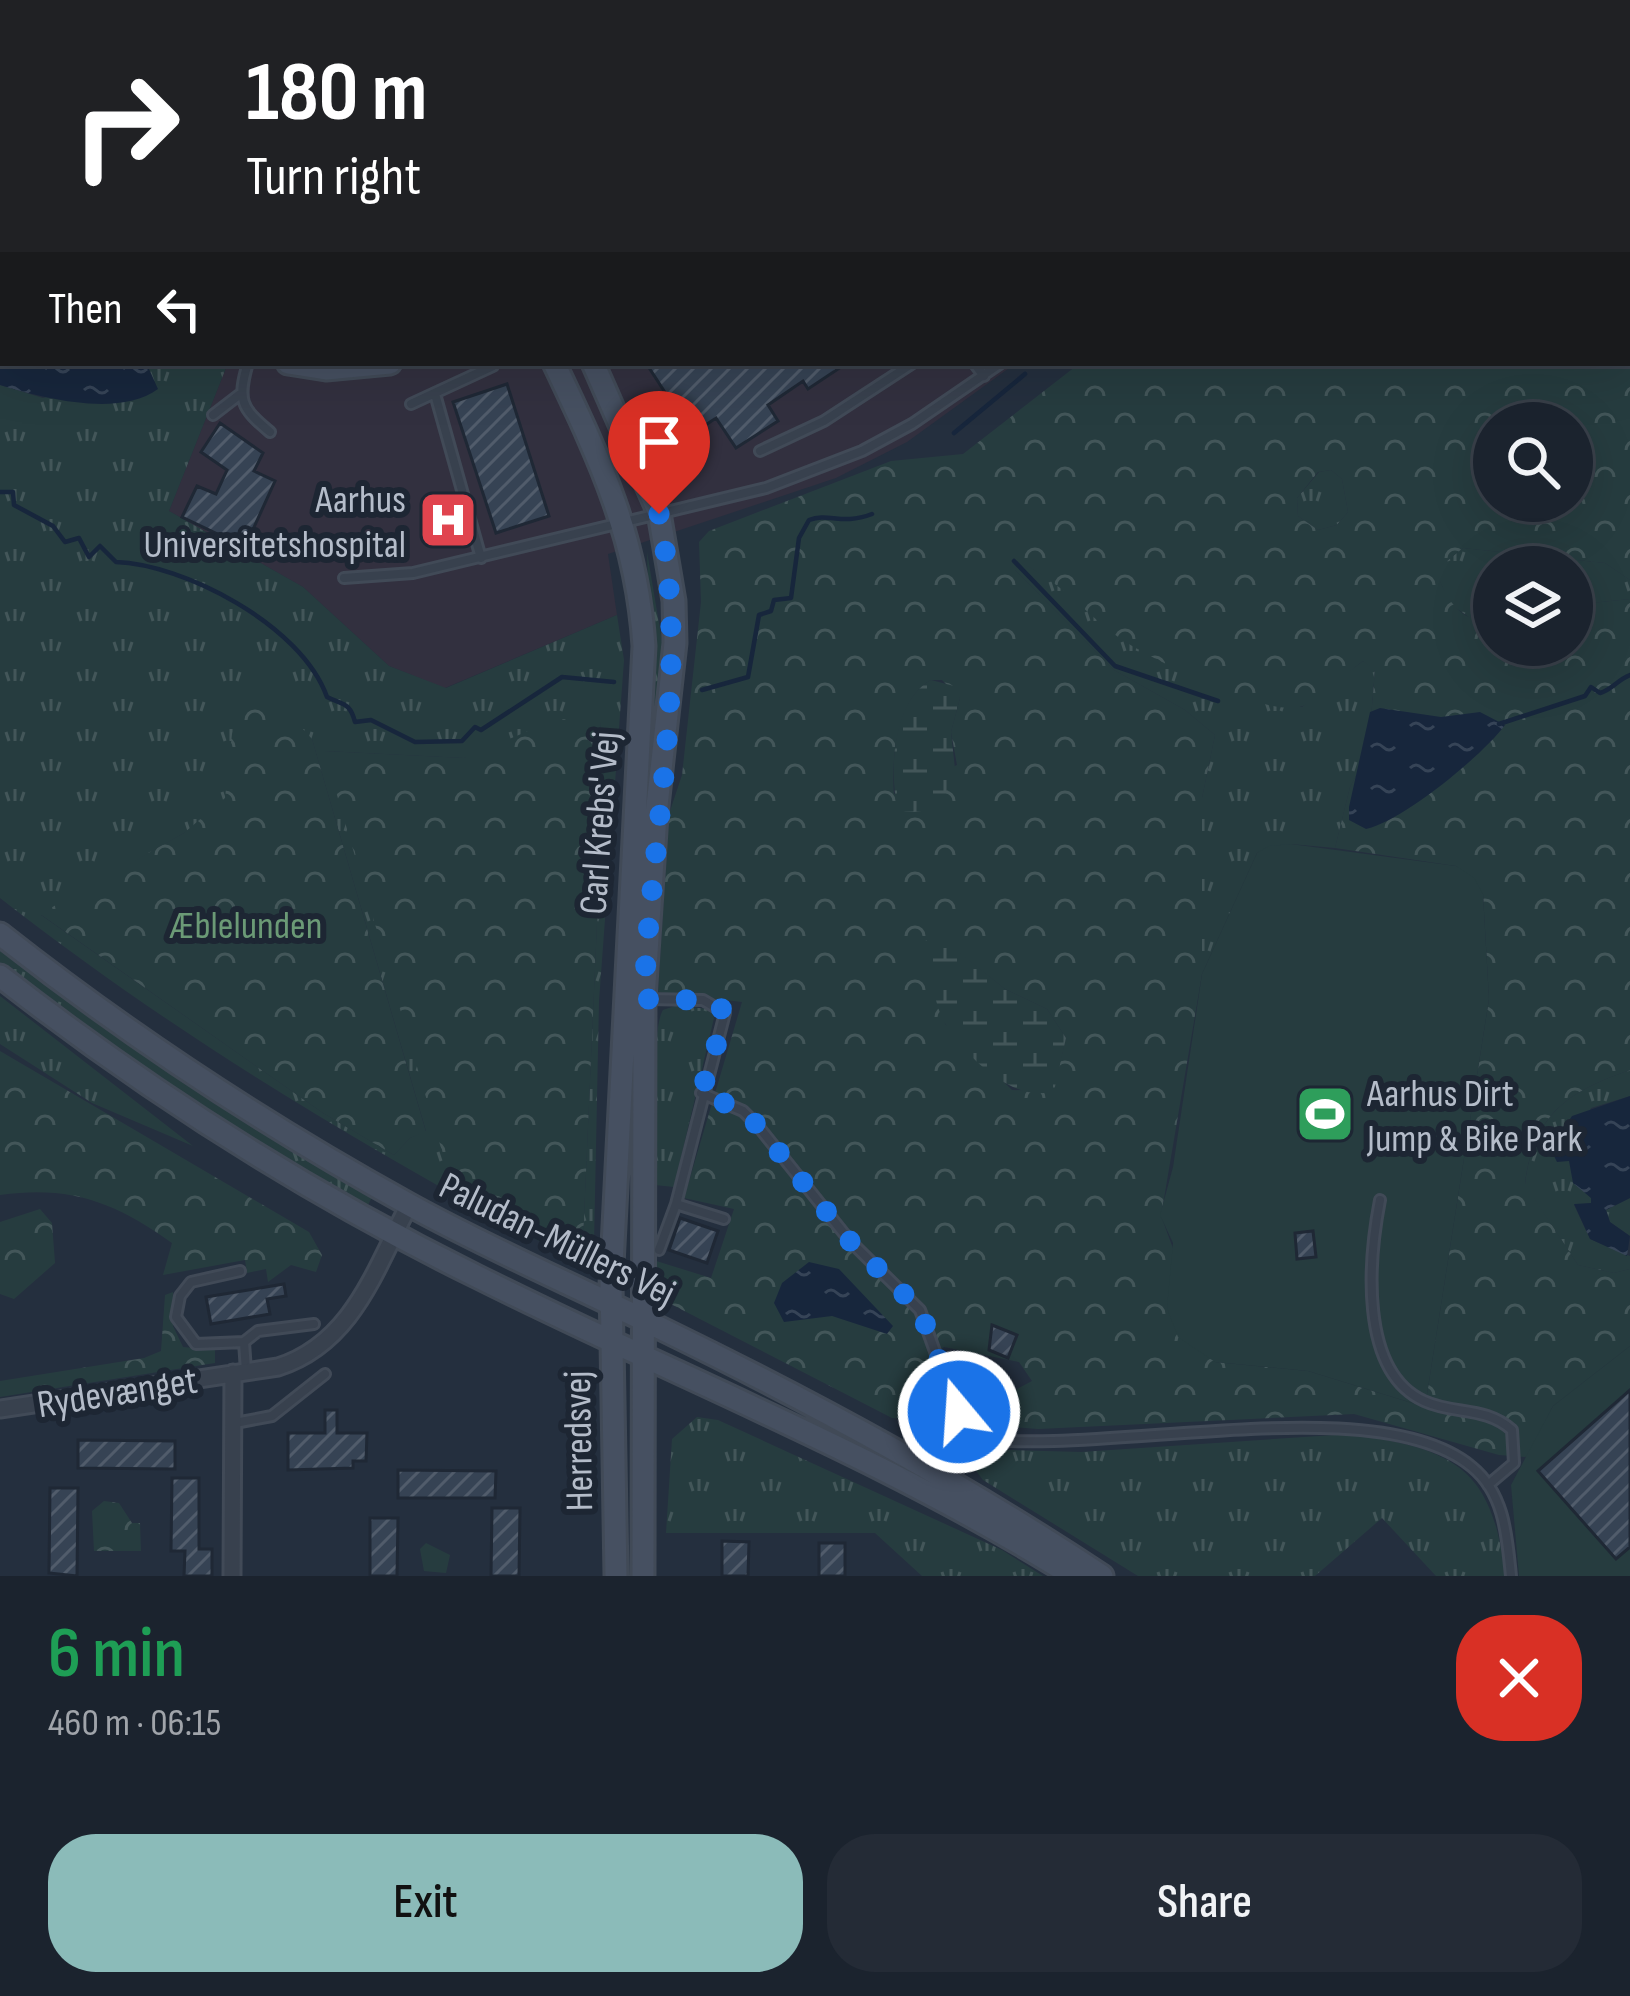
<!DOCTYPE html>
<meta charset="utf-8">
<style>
:root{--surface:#1b232e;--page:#242b36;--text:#f1f3f6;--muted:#a0a4aa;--line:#39404a;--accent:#8bbbb9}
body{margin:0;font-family:"Sofia Sans Condensed",sans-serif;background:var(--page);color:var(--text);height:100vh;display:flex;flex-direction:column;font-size:45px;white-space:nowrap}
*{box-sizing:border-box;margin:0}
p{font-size:39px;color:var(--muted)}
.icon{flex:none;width:66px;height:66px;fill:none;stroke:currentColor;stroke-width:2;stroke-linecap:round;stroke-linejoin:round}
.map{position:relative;height:1576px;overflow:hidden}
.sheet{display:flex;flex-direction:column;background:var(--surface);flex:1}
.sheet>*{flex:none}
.top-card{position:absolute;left:0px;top:0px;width:1632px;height:366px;box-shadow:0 12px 48px #0002,0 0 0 3px var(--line);background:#202124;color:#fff;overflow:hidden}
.controls{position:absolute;left:1473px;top:402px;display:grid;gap:24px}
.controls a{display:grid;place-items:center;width:120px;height:120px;border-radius:50%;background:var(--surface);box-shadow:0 12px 48px #0002,0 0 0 3px var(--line);font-size:60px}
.pin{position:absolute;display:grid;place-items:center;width:102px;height:102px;color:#fff;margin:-123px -51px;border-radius:50% 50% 50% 0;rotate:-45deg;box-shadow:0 0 12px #0007}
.pin .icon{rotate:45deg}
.me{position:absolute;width:132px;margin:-66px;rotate:342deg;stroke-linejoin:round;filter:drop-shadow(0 0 9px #0008)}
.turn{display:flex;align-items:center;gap:42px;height:252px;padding:0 48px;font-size:54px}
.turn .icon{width:156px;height:156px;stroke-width:2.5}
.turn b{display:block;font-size:84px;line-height:102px}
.then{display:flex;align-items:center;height:114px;padding:0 48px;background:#0003;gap:24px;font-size:45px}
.round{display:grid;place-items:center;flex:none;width:126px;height:126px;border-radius:48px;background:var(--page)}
.head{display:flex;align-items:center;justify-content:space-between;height:204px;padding:0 48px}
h1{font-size:72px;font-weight:600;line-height:90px;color:#1e9e55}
.button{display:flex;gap:24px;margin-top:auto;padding:24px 48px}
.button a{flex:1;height:138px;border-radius:48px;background:var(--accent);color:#111;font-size:48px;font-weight:600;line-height:138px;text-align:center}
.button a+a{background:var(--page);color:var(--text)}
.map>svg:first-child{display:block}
</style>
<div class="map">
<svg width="1630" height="1576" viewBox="0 0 1630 1576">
<defs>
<pattern id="grass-tufts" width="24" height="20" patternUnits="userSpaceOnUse" patternTransform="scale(3)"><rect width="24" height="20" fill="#263c3f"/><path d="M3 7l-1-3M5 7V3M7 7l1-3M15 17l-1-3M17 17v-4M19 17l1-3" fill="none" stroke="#435659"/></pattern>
<pattern id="forest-crowns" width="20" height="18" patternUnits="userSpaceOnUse" patternTransform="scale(3)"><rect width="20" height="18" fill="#263c3f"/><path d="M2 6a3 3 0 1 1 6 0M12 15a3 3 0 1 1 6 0" fill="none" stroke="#435659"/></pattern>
<pattern id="wetland-marsh" width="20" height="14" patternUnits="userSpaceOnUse" patternTransform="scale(3)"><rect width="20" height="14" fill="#263c3f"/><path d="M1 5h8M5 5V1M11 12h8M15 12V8" fill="none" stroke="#435659"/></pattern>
<pattern id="water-ripples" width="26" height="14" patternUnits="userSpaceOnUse" patternTransform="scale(3)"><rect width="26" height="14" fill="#17263c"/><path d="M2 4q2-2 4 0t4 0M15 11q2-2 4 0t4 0" fill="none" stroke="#364457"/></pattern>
<pattern id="building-hatch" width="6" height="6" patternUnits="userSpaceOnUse" patternTransform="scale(3)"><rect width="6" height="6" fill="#364354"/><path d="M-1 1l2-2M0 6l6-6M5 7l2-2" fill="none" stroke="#515c6b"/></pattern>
</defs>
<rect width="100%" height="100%" fill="#242f3e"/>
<path fill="#32303f" d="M0,0H1404L3,3V224Z
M228,363H1016L907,442L836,478L608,554L617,615L445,688L389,666L303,587L169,511Z"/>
<path fill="url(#grass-tufts)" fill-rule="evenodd" d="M140,363H228L169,511L303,587L389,666L446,688L617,615L624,660L599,1001L594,1243L567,1256C367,1150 178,1037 0,898V385L43,398L149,369ZM600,722L604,765L583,1239L325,751L464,758ZM312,739L426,1131L410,1138L394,1155L323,1113L41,915L184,833Z
M1331,470L1342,479L1348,512L1337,525L1318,530L1298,516L1297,498L1319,472Z
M1463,548L1605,563L1630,580V599L1572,605V567H1494V621L1476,622L1450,604L1435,570Z
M647,552L665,659L635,919L652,712Z
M1017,560L1068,589L1126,642L1216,686L1280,707H1302L1363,661L1375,669L1368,754L1350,787L1335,848L1291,844L1257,853L1202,974V798L1215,735L1185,710L1114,670L1014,569Z
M0,947L204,1093L373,1195L366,1209L186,1100L0,966Z
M0,996L193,1146L92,1103L0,1044Z
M675,1006L711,1009L714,1018L674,1187L655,1185C655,1153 650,1031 663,1010Z
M1630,1070V1096L1591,1108C1576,1143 1559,1170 1591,1198V1203L1574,1205L1590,1239L1630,1256V1269L1614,1273L1578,1265L1525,1185C1534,1114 1567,1092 1630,1070Z
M1630,1198V1236L1610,1222L1606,1210Z
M697,1417L718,1420L1002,1550L1043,1576H922L875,1533H666L672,1439Z
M1350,1434C1455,1449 1493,1468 1505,1576H1436L1382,1518L1315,1576H1138L983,1480L974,1468L975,1449L1081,1452Z"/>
<path fill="url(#forest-crowns)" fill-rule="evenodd" d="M1440,0H1630V580L1605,563L1463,548L1436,570C1446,599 1460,624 1494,621V645H1572V605L1630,599V1070C1567,1092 1534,1114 1525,1184L1578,1265L1614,1273L1630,1269V1346L1553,1406L1527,1457L1499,1455L1354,1414L1038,1429L892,1418L661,1299L653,1260L711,1278L734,1209L684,1198L742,1002L658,992L669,814L682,775L701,602L699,542L709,531L891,461L963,454L1080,363H1629V3ZM1494,423H1572V501H1494ZM1331,470L1342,479L1348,512L1337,525L1318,530L1298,516L1297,498L1318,472ZM1017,561C1067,584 1088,619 1129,644C1159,662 1270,719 1303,706C1323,698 1345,674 1363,661L1375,670L1368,754L1350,787L1335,848L1456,866L1483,894L1489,999L1425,1407L1308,1371L1215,1362L1161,1216L1202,974V798L1215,735L1185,710L1114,670L1015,570ZM931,680H942L960,698L951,732L957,765L894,794C891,759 897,698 931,680ZM938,936L1005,989L1047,1009L1066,1038L1053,1091L1012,1090L945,1024ZM944,1347L1019,1362L1032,1381L978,1410L951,1405L932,1355Z
M253,674L312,739L426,1132L410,1138L394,1155L323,1113L40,914L184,833L225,798L232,734Z
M557,719L600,721L604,765L583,1240L451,1182L324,751L464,758Z
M0,1051L309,1232L322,1255L316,1272L291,1265L268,1282L266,1269L247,1273L245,1260L163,1275L172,1243C115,1202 70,1185 0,1195Z
M40,1209L52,1223L55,1263L14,1299L0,1294V1222Z
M173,1292V1326L183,1347L215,1350V1363L0,1397V1381L144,1358L161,1351L165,1295Z
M104,1501L119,1503L132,1523H140L141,1551H94L92,1511Z
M426,1543L450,1555L446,1573L424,1571L420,1549Z"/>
<path fill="url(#wetland-marsh)" d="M931,680L954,686L960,698L951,732L956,778C941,804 929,817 898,810C889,773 892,701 931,680Z
M938,935L1005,989L1047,1009L1066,1038L1054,1091C1015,1104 967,1058 946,1025C933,1004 930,966 925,941Z"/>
<path fill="#263c3f" d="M1291,844L1456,866L1474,878L1483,894L1489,999L1425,1407L1308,1371L1215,1362L1178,1337L1167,1308L1173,1243L1160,1215L1173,1167L1202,974L1257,853L1269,846Z
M1630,1346V1576H1519L1511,1485L1553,1406Z"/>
<path fill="url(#water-ripples)" d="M0,324L3,363H140L149,369L158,389C119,418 42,398 0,385Z
M1380,708L1441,717L1480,712L1505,725C1483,755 1403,821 1366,829L1349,820V807L1370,712Z
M1630,1096V1198L1606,1210L1610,1222L1630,1236L1627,1256L1590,1239L1574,1204L1591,1203V1198L1573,1183L1569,1161L1557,1162L1550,1148L1572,1116Z
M809,1262L839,1269L893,1326L887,1334L832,1316L784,1322L774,1303L782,1283Z"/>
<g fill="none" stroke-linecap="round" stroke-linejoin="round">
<path stroke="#17263c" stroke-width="4.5" d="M1434,3L1436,0
M1037,365L1040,363
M954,433L1025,374
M0,492H13L14,505L53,526L65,542L79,538L89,557L100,546L116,562C182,564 301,624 327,697C343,705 350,702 355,722L371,720L415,742L462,741L475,727L481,730L562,677L614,682
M1014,561L1115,666L1218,701
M702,690L748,677L759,615L771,611L774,600L791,598L799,538L809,520C829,512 841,526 872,514
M1499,724L1585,696L1591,687L1600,693C1613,689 1617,680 1630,675"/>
</g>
<path fill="url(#building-hatch)" stroke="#1f2835" stroke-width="3" d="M646,363H847L808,389L803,381L768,405L778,421L736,448L716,418L692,434Z
M507,384L549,516L496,533L453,402Z
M220,423L263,453L254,471L275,481L245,547L182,517L197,486L216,494L227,470L201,452Z
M680,1218L718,1231L707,1263L669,1250Z
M1313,1231L1316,1257L1297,1259L1295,1233Z
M284,1284L286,1296L267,1299L270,1314L211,1324L206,1297Z
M992,1325L1017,1335L1008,1358L989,1350Z
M1630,1390V1547L1616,1559L1538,1471Z
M325,1410H337V1433H367L366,1461H353V1468L288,1470V1433H325Z
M78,1440L175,1441V1469L78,1468Z
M398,1470L496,1471L495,1498H398Z
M172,1478H199V1549H212V1576H184L185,1551H171Z
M50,1488H78L77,1576L49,1573Z
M492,1508H520L519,1576H491Z
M370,1518H398L397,1576H370Z
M722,1541L749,1542L748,1576H722Z
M819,1543H845V1576H819Z"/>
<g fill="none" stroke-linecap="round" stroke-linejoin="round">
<g stroke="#414a57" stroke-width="14">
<path id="lane" d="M175,0V3
M703,0L704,3
M795,0L798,3
M1214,0L1216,3
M1094,3L1098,0
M1297,3L1302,0
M1390,3L1392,0
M0,135L3,137
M248,363C237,400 241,408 270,432
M974,363L984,376
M435,394L481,558
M411,404L493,366
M213,415L239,395
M760,451L824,421L913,363
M344,578L413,573L766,488L862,451L912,424L1001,363
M646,999L703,1000L725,1013L676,1204L659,1250
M701,1093L743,1111L758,1126L850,1241L920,1310L966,1437C1099,1459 1375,1386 1472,1467C1505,1494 1507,1537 1511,1576
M1380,1200C1369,1257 1358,1371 1424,1401C1454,1415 1485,1406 1512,1430L1514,1463L1488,1485
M676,1204L724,1219
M240,1271L191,1282L180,1296L176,1317L196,1344L244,1342
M246,1371L244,1342L258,1331L314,1324
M235,1423L272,1416L325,1374"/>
</g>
<g stroke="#414a57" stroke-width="21">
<path id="street" d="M342,0L346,3
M0,1409L278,1367C353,1343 375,1269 409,1205
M232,1576L233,1373"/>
</g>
<g stroke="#414a57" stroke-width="27">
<path id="secondary" d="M976,3L980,0
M1024,3L1028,0
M0,169L3,171
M0,201L3,203
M288,363L326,369L390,363
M554,363C600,460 637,537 644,646L611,1284L616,1576
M593,363L659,513L674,601L675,643L656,815L644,999L643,1576
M0,934C128,1035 265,1125 408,1204C489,1249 576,1286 660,1328C812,1402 961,1482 1102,1576
M0,976C149,1092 309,1194 478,1277C675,1376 886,1458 1073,1576"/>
</g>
<use href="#lane" stroke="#38414e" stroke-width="8"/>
<use href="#street" stroke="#38414e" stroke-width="15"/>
<use href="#secondary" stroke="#465061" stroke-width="21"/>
</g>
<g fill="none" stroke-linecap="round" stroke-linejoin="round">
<path stroke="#1a73e8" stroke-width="21" stroke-dasharray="0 37.8" d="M659,514C691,674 650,837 644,999L703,1000L721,1007L724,1021L701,1093L743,1111L758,1126L850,1241L920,1310L959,1412"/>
</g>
<defs>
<g id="hospital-square" transform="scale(3)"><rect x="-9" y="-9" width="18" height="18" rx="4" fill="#e0444e" stroke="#1d2633"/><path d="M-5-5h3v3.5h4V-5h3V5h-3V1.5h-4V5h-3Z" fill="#fff"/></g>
<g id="stadium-square" transform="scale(3)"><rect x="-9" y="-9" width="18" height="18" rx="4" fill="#2e9e5b" stroke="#1d2633"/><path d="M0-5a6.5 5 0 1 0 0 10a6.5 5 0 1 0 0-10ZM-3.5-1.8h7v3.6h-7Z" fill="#fff"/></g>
</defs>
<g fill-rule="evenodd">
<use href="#hospital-square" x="448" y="520"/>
<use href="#stadium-square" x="1325" y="1114"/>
</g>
<g text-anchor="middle" stroke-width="12" stroke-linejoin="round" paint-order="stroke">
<g font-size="39" fill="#b4bcc9" stroke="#1d2633" text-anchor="end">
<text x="406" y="512">Aarhus<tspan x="406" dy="45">Universitetshospital</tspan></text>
<text x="1367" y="1106" text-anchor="start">Aarhus Dirt<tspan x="1367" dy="45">Jump &amp; Bike Park</tspan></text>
</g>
<g font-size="39" fill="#b4bcc9" stroke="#1d2633">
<text transform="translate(598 823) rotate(-86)" y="14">Carl Krebs' Vej</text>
<text transform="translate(558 1238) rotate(26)" y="14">Paludan-Müllers Vej</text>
<text transform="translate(117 1391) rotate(-9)" y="14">Rydevænget</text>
<text transform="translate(577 1441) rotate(-91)" y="14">Herredsvej</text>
</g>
<g font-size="39" fill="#6b9a76" stroke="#1d2633">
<text x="246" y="938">Æblelunden</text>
</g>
</g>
</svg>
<div class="controls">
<a><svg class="icon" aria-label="search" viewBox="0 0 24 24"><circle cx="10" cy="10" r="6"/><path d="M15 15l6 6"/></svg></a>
<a><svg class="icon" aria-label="layers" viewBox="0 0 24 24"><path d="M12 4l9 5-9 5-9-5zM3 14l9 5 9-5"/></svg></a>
</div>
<div class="pin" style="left:659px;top:514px;background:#d93025"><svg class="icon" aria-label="arrive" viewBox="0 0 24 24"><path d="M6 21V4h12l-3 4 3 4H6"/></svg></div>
<svg class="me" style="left:959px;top:1412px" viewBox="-20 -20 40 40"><circle r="17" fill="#1a73e8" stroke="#fff" stroke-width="3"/><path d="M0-11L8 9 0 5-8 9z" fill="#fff"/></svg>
<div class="top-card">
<div class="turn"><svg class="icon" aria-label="right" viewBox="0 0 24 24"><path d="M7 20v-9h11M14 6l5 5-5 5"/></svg><div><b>180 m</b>Turn right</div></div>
<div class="then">Then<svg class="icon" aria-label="left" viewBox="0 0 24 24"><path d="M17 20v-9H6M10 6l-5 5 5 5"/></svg></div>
</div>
</div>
<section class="sheet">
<div class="head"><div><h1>6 min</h1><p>460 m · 06:15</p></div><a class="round" style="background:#d93025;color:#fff"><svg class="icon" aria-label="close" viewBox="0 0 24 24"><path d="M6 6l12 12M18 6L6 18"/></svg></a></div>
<div class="button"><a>Exit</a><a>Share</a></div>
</section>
